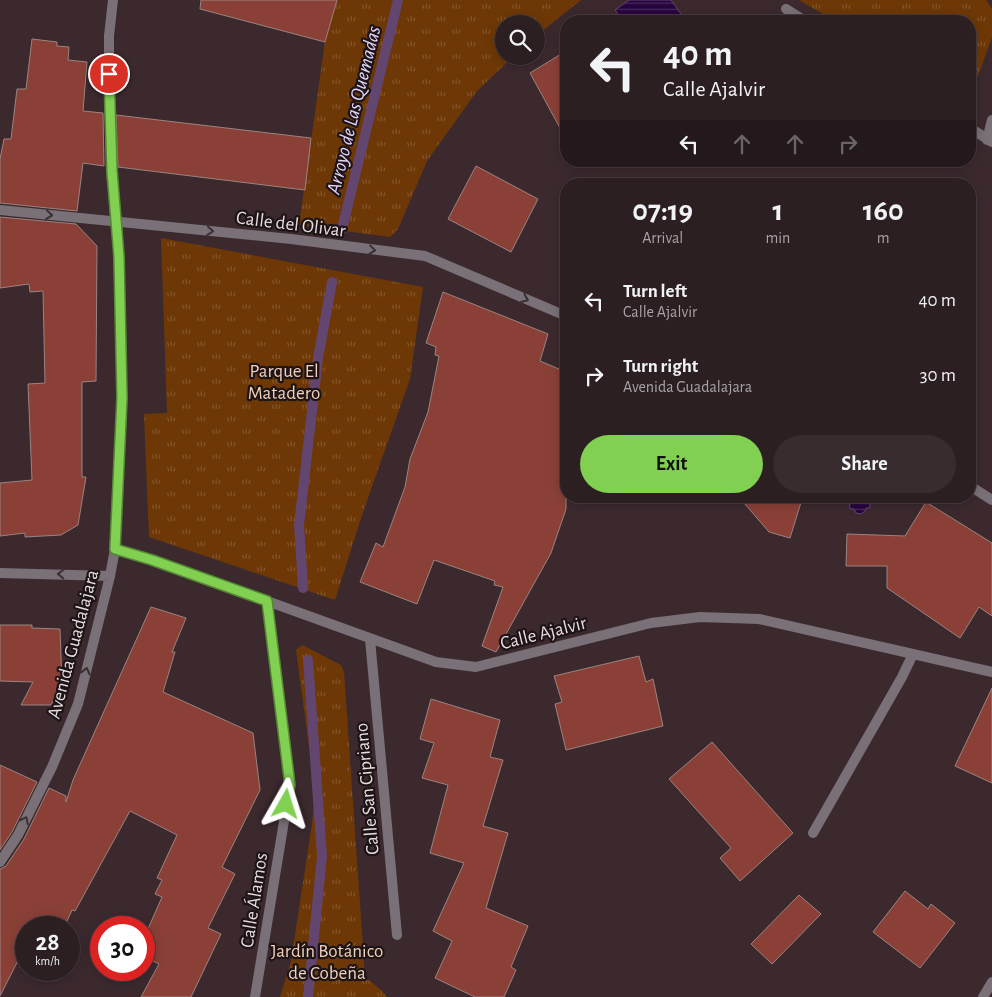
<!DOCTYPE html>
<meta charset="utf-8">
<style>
:root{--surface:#2c1f22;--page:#382c2f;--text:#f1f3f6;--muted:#a6a2a5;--line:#483d40;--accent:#81d051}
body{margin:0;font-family:"Alegreya Sans",sans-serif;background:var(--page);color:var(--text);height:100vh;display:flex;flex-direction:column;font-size:19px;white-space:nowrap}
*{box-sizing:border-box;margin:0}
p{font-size:16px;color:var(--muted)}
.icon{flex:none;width:28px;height:28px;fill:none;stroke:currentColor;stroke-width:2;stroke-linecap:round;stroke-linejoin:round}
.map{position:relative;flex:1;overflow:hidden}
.panel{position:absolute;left:560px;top:178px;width:416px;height:325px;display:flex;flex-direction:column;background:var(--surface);border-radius:20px;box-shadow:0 2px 12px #0003,0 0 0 1px var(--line)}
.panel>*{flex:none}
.hud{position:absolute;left:560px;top:15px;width:416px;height:152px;border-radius:20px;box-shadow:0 2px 12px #0003,0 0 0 1px var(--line);background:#2c1f22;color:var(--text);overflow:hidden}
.fabs{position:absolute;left:495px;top:15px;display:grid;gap:10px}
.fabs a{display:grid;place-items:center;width:50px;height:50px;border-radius:50%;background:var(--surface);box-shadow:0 2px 12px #0003,0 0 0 1px var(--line);font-size:25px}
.speed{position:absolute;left:15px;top:916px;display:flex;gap:10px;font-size:25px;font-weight:700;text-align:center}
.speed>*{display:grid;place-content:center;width:65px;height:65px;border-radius:50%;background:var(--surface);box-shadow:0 2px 12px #0003,0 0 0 1px var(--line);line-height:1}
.speed small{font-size:12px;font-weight:400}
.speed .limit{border:8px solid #d22;background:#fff;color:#111}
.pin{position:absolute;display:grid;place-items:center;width:42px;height:42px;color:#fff;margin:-21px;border:2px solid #fff;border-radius:50%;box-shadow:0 1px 5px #0007}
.me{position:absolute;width:55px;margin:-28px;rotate:6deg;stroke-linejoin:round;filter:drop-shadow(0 0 4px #0008)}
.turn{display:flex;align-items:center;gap:18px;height:105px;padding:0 20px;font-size:22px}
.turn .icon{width:65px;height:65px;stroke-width:2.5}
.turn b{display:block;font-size:35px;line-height:42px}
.lanes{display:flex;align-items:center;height:48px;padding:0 20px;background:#0003;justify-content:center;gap:25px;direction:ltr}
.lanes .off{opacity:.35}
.eta{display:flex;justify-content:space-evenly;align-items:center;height:85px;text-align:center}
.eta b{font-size:30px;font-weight:700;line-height:35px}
.primary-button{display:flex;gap:10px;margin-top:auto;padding:10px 20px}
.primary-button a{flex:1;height:58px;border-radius:30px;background:var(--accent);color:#111;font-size:20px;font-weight:700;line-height:58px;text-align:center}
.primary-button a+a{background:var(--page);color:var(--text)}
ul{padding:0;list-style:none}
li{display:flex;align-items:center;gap:15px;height:75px;padding:0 20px}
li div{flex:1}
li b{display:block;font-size:19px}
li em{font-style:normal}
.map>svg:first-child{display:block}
</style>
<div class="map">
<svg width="992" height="997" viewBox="0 0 992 997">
<defs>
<pattern id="grass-tufts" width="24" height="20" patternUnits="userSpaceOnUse" patternTransform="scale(1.25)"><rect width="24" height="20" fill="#6e3806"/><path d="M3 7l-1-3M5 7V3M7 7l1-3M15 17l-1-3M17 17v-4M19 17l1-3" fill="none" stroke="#83542a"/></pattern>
<pattern id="water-rules" width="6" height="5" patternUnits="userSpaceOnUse" patternTransform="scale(1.25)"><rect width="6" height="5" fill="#290540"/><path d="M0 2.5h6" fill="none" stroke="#48295b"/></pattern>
</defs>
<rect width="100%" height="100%" fill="#3b292e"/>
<path fill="url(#grass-tufts)" d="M337,0H581L536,36V24H504V56H514L477,91L427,161L398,229L390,237L299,225L325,42Z
M799,0H986L992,9V37L970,98V21H835Z
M161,238L423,287L410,379L362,515L335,600L149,537L144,414L167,413Z
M302,645L341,665L344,672L365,977L380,989L387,997H280L291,961L312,824L315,790L296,650Z"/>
<path fill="url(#water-rules)" stroke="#624670" d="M629,0H671L686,21H623L615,10Z
M849,496H869L870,508H866L865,511L861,514L856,513L854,509H850Z"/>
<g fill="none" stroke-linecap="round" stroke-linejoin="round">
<path stroke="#624670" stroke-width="10" d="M342,229L398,0
M303,588L299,525L318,358L332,282
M308,997L322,856L308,660"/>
</g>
<path fill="#8a4037" stroke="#9a8480" d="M201,0H337L325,42L200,9Z
M32,39L57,42V46L69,47L68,60L87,62L83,111L103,113L104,166L83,163L77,211L0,203V159L4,139H11L17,89H26Z
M566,51V139L530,73Z
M116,115L311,138L305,190L118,167Z
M476,166L538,199L511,252L448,219Z
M0,217L76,224L97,246L96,381L82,382V477H86L78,525L61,535L25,537V533L0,536V483L32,480L28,384L45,383L43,291L30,292L29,284L0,288Z
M443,292L548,334L540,361L566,372V509L551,553L496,652L482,646L503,587L494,585L495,581L434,560L417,604L360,582L376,543L383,547L405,487L410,459L428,412L439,356L435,355L436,347L426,343Z
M738,496H803L790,538L769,532Z
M926,502L992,543V616L979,607L960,638L887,588V566H846L847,534L905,536Z
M151,607L186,618L172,652H175L163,692L253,733L260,790L222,867L235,874L208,928L221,934L191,997H141L159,964L144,957V938L162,897L155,894L162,880L157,878L177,835L130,811L75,911L72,910L64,928H26V945L0,996V869L6,866L24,839L49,788L66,796V802L73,780Z
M0,625H32V628L60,629L62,684L51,705H21L33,682L0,681Z
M639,656L646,682L653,679L663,726L566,750L555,704L562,702L554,676Z
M992,688V783L955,766Z
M431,699L500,720L490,757L503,760L483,826L508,833L486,908L528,926L511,967L516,970L504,997H475L435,978L452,941L433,931L464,863L430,853L448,785L422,778L434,743L420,739Z
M712,742L793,833L740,881L720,858L731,848L669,779Z
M0,765L37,782L12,832L0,850Z
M905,891L928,909L931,904L955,923L920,968L873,932Z
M799,895L821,914L772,964L751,944Z"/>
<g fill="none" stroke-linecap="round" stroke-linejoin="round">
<path stroke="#797177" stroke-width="10" d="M813,833L902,677L913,654"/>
<path stroke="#797177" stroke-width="10" d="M786,9L805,21
M970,128L992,142
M987,140L992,120
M0,210L291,239L425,256L566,316
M970,486L992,500
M115,549L152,560L267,601L436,662L476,667L651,623L700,617L759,619L992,672
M0,573L110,576
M370,639L397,935
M0,862L18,835L52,767L78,704L110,576L115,549L122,398L119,257L111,171L109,93V36L113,0
M255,997L290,785L267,601
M983,997L992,982"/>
</g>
<defs><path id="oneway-chevron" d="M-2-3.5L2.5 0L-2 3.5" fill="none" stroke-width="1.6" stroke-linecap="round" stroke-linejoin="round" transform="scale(1.25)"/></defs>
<g stroke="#383033">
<use href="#oneway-chevron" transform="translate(49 215) rotate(6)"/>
<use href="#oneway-chevron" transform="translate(210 231) rotate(5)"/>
<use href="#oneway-chevron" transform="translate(372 250) rotate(7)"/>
<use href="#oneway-chevron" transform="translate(525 299) rotate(23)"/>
<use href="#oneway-chevron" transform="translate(61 574) rotate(-178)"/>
<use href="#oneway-chevron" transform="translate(86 671) rotate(-76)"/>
<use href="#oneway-chevron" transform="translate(25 820) rotate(-63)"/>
</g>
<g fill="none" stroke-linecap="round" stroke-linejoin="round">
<g stroke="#548735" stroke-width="12">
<path id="route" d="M109,74L112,171L119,257L122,398L115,549L152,560L267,601L290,785L286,804"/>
</g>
<use href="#route" stroke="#81d051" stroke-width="9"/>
</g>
<g text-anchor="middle" stroke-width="4.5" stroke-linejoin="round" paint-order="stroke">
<g font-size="19" fill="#e8dcdf" stroke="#1c1416">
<text transform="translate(291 223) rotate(7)" y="7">Calle del Olivar</text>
<text transform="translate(543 632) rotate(-14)" y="7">Calle Ajalvir</text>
<text transform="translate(72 644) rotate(-75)" y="7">Avenida Guadalajara</text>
<text transform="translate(366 789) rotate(-95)" y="7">Calle San Cipriano</text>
<text transform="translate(253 900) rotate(-81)" y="7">Calle Álamos</text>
</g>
<g font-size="19" fill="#f4cfb6" stroke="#1c1416">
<text x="284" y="377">Parque El<tspan x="284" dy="22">Matadero</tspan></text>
<text x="327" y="957">Jardín Botánico<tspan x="327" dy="22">de Cobeña</tspan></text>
</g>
<g font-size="20" font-style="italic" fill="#e5d3f8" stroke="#1c1416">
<text transform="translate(353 110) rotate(-76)" y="7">Arroyo de Las Quemadas</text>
</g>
</g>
</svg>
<div class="fabs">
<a><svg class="icon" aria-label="search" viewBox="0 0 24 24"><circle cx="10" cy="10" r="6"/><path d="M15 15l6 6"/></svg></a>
</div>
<div class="speed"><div>28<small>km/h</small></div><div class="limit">30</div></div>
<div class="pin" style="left:109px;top:74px;background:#d93025"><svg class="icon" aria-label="arrive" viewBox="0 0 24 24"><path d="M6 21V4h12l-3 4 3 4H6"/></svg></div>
<svg class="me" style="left:286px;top:804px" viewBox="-20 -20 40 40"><path d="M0-17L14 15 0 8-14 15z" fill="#81d051" stroke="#fff" stroke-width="4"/></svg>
<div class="hud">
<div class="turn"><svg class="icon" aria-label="left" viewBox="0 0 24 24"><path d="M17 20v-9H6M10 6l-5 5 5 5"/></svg><div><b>40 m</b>Calle Ajalvir</div></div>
<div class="lanes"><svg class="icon" aria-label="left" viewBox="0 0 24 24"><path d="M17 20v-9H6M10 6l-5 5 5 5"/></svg><svg class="icon off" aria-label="ahead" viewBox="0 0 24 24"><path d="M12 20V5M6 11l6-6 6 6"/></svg><svg class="icon off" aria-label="ahead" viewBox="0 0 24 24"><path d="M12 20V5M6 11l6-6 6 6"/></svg><svg class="icon off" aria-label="right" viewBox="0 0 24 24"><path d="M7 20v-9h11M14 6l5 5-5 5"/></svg></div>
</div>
<section class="panel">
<div class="eta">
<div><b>07:19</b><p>Arrival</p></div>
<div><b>1</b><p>min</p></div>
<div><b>160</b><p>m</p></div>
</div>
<ul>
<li><svg class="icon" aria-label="left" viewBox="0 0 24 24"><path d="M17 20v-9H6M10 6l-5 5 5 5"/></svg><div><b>Turn left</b><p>Calle Ajalvir</p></div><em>40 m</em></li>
<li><svg class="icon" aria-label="right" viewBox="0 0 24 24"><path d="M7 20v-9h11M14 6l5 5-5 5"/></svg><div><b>Turn right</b><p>Avenida Guadalajara</p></div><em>30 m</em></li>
</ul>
<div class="primary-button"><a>Exit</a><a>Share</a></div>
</section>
</div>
